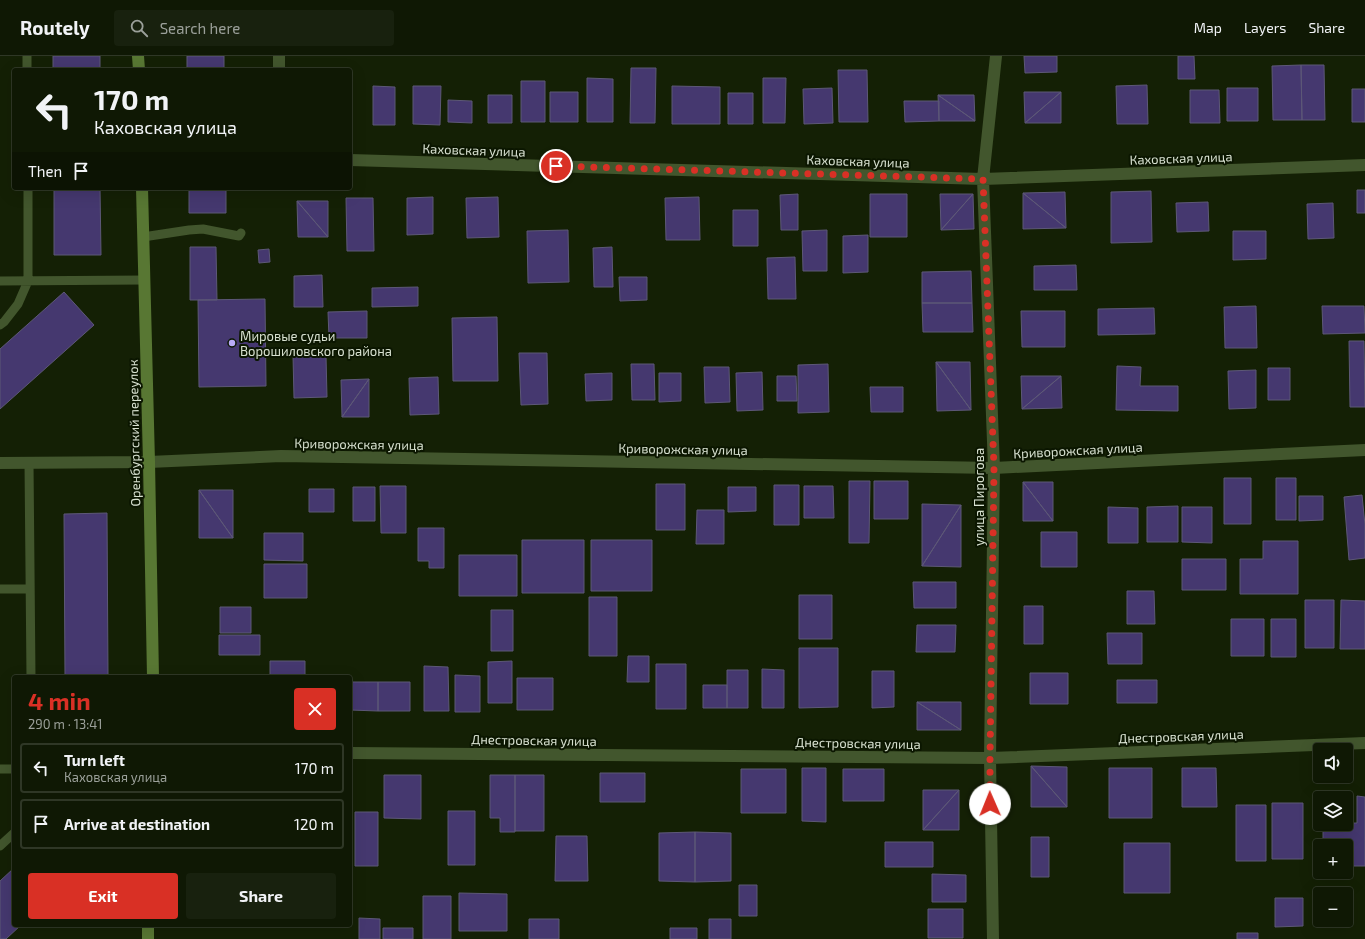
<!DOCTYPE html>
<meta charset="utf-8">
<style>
:root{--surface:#0f1804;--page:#18210e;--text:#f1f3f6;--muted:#9ba09a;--line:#2f3726;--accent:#d93025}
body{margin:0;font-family:"Exo 2",sans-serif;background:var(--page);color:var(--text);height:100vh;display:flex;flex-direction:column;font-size:15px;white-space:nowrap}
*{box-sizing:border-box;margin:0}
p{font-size:13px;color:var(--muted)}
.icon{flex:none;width:22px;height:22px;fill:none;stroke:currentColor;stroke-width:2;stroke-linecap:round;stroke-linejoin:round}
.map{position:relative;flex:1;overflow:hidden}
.drawer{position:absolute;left:12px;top:619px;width:340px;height:252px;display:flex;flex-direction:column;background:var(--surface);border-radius:4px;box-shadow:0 4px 16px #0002,0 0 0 1px var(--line)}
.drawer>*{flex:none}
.guide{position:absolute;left:12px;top:12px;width:340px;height:122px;border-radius:4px;box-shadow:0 4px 16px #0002,0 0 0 1px var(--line);background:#0f1804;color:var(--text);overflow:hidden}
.tools{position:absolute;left:1313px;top:687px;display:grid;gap:8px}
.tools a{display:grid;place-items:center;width:40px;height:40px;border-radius:4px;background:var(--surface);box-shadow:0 4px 16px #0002,0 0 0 1px var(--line);font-size:20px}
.pin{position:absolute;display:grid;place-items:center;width:34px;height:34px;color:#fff;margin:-17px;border:2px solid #fff;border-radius:50%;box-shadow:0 1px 4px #0007}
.me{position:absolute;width:44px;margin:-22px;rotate:359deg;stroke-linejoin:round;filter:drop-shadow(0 0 3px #0008)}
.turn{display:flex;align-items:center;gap:14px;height:84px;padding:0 16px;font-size:18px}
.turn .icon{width:52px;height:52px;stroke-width:2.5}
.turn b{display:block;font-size:28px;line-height:34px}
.then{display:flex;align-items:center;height:38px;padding:0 16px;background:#0003;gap:8px;font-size:15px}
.round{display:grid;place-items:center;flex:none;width:42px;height:42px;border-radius:4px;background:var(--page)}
.head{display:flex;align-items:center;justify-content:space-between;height:68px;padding:0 16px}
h1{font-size:24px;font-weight:700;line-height:30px;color:var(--accent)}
.primary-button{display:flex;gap:8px;margin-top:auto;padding:8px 16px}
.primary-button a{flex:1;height:46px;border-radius:4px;background:var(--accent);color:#fff;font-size:16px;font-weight:700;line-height:46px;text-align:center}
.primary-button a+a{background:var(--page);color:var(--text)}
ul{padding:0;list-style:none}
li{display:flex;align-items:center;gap:12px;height:50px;margin:0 8px 6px;padding:0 8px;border:2px solid var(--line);border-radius:4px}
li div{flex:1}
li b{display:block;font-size:15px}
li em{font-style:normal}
header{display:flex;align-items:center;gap:24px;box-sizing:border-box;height:56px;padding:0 20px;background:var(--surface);border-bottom:1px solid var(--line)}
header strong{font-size:19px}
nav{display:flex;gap:22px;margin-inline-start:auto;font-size:14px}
.search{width:280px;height:36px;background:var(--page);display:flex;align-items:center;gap:10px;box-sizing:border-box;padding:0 14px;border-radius:4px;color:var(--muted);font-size:15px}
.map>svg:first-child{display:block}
</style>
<header>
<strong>Routely</strong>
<div class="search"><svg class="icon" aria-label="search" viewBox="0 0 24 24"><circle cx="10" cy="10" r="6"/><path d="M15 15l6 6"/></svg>Search here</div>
<nav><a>Map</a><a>Layers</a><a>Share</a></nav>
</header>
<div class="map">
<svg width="1365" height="883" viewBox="0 0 1365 883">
<rect width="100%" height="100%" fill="#142005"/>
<path fill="#45386f" stroke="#5d5877" d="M53,0H100V14H53Z
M187,0H224V14H187Z
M1024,0H1057V16L1025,17Z
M1178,0H1194L1195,23H1178Z
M1301,9H1324L1325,64H1302Z
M1301,9L1302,64H1273L1272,10Z
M631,12H656L655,67H630Z
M838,14H867L868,66H839Z
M587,22L613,23V66H587Z
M763,22H786L785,67H763Z
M521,25H545V66H521Z
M1147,29L1148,68H1117L1116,30Z
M373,30L395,31V69H373Z
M413,30H441L440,69L413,68Z
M672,30L720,31V68H672Z
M832,32L833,67L804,68L803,33Z
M1227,32H1258V65H1227Z
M1352,33H1365V66H1352Z
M1190,34H1219L1220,67H1190Z
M550,36H578V66H550Z
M1024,36H1061L1025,67Z
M1061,36V67H1025Z
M728,37H753V68H728Z
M488,39H512V67H488Z
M938,39L975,65H939Z
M938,39H974L975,65Z
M448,44L472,45V67L448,66Z
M904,45H939V65L905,66Z
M54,132H100L101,199H54Z
M189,132H226V157H189Z
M1357,134H1365V157H1357Z
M1151,135L1152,186L1111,187V136Z
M1065,136L1066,172L1023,137Z
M1023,137L1066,172L1023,173Z
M798,138V174H781L780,139Z
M870,138H907V181H870Z
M940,138H973L941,174Z
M973,138L974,173L941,174Z
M433,141V178L407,179V142Z
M498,141L499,181L467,182L466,142Z
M699,141L700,184H666L665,142Z
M346,142H373L374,195H347Z
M297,145H328V181Z
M297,145L328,181H298Z
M1208,146L1209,175L1177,176L1176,147Z
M1333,147L1334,182L1308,183L1307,148Z
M733,154H758V190H733Z
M568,174L569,226L528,227L527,175Z
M827,174V215H803L802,175Z
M1233,175H1266V203L1233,204Z
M868,179V216L843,217V180Z
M190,191H216L217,244H190Z
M612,191L613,231H594L593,192Z
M269,193L270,206L259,207L258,194Z
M795,201L796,243H768L767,202Z
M1076,209L1077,234H1034V210Z
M971,215L972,247H922V216Z
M322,219L323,251H294V220Z
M619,221H647V244L620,245Z
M418,231V250L372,251V232Z
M64,236L94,269L0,353V293Z
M265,243L266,330L199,331L198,244Z
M922,247H972L973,276H923Z
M1256,250L1257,292H1225L1224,251Z
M1322,250H1364L1365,277L1323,278Z
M1154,252L1155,278L1098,279V253Z
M367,255V282H329L328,256Z
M1021,255H1065V291H1022Z
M497,261L498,325H453L452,262Z
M1349,285H1364L1365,351H1350Z
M519,297H547L548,348L521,349Z
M293,300H326L327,341L294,342Z
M936,306L971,354L937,355Z
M936,306H970L971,354Z
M631,308H654L655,344H632Z
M828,308L829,356L798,357V309Z
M1117,310L1141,311L1140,330H1178V355L1116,354Z
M704,311H729L730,346L705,347Z
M1268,312H1290V344H1268Z
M1256,314V352L1229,353L1228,315Z
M762,316L763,354L737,355L736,317Z
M612,317V344L586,345L585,318Z
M659,317H681V345L659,346Z
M777,320H796L797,345H777Z
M1021,320H1061L1022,353Z
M1061,320L1062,352L1022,353Z
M438,321L439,358L410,359L409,322Z
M369,323V361H342Z
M369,323L342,361L341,324Z
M870,331H903V356H871Z
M1224,422H1251V468H1224Z
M1276,422H1296V464H1276Z
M849,425H870L869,487H849Z
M874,425H908V463H874Z
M1023,426H1053V465Z
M1023,426L1053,465H1023Z
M656,428H685V474H656Z
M774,429H799V469H774Z
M380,430H406V477H381Z
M804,430H833L834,462H804Z
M353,431H375V465H353Z
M728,431H756V455L728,456Z
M309,433H334V456H309Z
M199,434H233V482Z
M199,434L233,482H199Z
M1362,439L1365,469V502L1349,504L1344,441Z
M1299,440H1323V464L1299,465Z
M922,448L961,449L922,510Z
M961,449V511L922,510Z
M1178,450V486H1147V451Z
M1108,451L1138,452V487H1108Z
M1182,451H1212V487L1182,486Z
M697,454H724V488H696Z
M107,457L108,621H65L64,458Z
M418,472H444V512H429V505H418Z
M1041,476H1077V511H1041Z
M264,477H303V505L264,504Z
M522,484H584V537H522Z
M591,484H652V535H591Z
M1263,485H1298V538H1240V503H1263Z
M459,499H517V540H459Z
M1182,503H1226V534H1182Z
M264,508H307V542H264Z
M913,526H956V552H914Z
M1127,535H1154L1155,568H1127Z
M799,539H832V583H799Z
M589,541H617V600H589Z
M1305,544H1334V592H1305Z
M1341,544L1365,545V593H1340Z
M1024,550H1043V588H1024Z
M220,551H251V577H220Z
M491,554H513V595H491Z
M1231,563H1264V600H1231Z
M1271,563H1296V601H1271Z
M917,569H956L955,596H916Z
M1107,577H1142V608H1108Z
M219,579H260V599H219Z
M799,592H838V651L799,652Z
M628,600H649V626H627Z
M270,605H305V621H270Z
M512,605V647H488V606Z
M656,608H686V653H656Z
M424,610L448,611L449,655H424Z
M762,613L784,614V652H762Z
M727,614H748V652H727Z
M872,615H894V651L872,652Z
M1030,617H1068V648H1030Z
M455,619L480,620V656H455Z
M517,622H553V654H517Z
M1117,624H1157V647H1117Z
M350,626H378V655L350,654Z
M378,626H410V655H378Z
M703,629H727V652H703Z
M917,646L961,674H917Z
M917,646H961V674Z
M1031,710L1067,711V751Z
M1031,710L1067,751H1031Z
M802,712H826V766L802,765Z
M1109,712H1152V762H1109Z
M1182,712H1216L1217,751H1182Z
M741,713H786V757H741Z
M843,713H884V745H843Z
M600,717H645V746H600Z
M384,719H421V763L384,762Z
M490,719H515V776H500V762H490Z
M515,719H544V775H515Z
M923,734H959L923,774Z
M959,734V774H923Z
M1357,740L1365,741V810H1346V790H1323V768L1357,767Z
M1272,747H1303V803H1272Z
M1236,749H1266V805H1236Z
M448,755H475V809H448Z
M355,756H378V810H355Z
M695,776V826L659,825V777Z
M695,776L731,777V825L695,826Z
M556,780H587L588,825H555Z
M1031,781H1049V821H1031Z
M885,786H933V811H885Z
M1124,787H1170V837H1124Z
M14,812V869H21L6,883H0V825Z
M932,818L966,819V846H932Z
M739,829H757V860H739Z
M459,837L507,838V875H459Z
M423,840H451V883H423Z
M1275,842H1303V870L1275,871Z
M928,853H963V882H928Z
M359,862L380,863V883H359Z
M529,863H559V883H529Z
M709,863H731V883H709Z
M383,872H413V883H383Z
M670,872H697V883H670Z
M1237,877H1258V883H1237Z"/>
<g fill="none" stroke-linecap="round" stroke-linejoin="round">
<path stroke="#42562d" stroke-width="9" d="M27,0V14
M143,181L189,174L203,173L239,180L241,177
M0,225L144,224
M0,269L4,266L18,248L28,225V132
M29,407L31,621
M0,533H30
M0,713H14
M0,790L14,777"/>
<path stroke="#42562d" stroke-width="12" d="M279,14V0
M350,104L983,123L1365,109
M0,407L149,406L281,400L994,412L1365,394
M350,697L990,702L1365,687
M993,883L990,702L994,412L983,123L996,0"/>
<path stroke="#587733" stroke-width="12" d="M138,0L139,14
M142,132L149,406L153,621
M148,883V869"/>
</g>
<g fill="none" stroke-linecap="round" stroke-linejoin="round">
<path stroke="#d93025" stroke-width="7" stroke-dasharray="0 12.6" d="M556,110L983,123L994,412L990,702V748"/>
</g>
<circle fill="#b9abf7" stroke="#0b1600" stroke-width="1.5" cx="232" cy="287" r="4"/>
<g text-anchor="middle" stroke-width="4" stroke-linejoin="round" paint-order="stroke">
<g font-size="13" fill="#d8e1d0" stroke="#0b1600">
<text transform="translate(474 94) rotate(2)" y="5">Каховская улица</text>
<text transform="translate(1181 102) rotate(-2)" y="5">Каховская улица</text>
<text transform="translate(858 105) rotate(2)" y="5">Каховская улица</text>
<text transform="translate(134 377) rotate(-91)" y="5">Оренбургский переулок</text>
<text transform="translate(359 388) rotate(1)" y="5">Криворожская улица</text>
<text transform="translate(683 393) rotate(1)" y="5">Криворожская улица</text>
<text transform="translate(1078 394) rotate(-3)" y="5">Криворожская улица</text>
<text transform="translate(979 441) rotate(-90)" y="5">улица Пирогова</text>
<text transform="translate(1181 680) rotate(-2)" y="5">Днестровская улица</text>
<text transform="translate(534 684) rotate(1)" y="5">Днестровская улица</text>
<text transform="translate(858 687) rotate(1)" y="5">Днестровская улица</text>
</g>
<g font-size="13" fill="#d8e1d0" stroke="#0b1600" text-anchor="start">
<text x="240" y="285">Мировые судьи<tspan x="240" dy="15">Ворошиловского района</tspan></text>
</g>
</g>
</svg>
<div class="tools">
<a><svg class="icon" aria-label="sound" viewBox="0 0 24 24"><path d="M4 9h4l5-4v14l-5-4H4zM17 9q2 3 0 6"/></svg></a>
<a><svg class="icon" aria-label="layers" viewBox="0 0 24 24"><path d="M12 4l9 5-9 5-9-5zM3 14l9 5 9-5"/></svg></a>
<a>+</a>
<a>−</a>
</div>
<div class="pin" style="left:556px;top:110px;background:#d93025"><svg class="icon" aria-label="arrive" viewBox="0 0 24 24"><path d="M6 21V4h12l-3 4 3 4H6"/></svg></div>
<svg class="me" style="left:990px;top:748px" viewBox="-20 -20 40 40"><circle r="19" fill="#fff"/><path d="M0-13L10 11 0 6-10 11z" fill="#d93025"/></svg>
<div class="guide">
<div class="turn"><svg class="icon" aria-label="left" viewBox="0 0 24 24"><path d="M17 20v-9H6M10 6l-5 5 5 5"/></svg><div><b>170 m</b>Каховская улица</div></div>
<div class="then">Then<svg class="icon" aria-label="arrive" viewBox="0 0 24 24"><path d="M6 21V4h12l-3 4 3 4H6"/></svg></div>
</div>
<section class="drawer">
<div class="head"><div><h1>4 min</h1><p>290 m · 13:41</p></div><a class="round" style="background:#d93025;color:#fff"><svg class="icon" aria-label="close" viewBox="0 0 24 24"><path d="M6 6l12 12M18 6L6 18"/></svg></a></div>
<ul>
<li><svg class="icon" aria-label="left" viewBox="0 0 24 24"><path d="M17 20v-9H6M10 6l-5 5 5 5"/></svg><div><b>Turn left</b><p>Каховская улица</p></div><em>170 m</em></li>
<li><svg class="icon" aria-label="arrive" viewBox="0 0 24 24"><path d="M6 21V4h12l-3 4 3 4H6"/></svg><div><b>Arrive at destination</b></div><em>120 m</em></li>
</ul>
<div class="primary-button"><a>Exit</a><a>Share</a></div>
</section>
</div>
